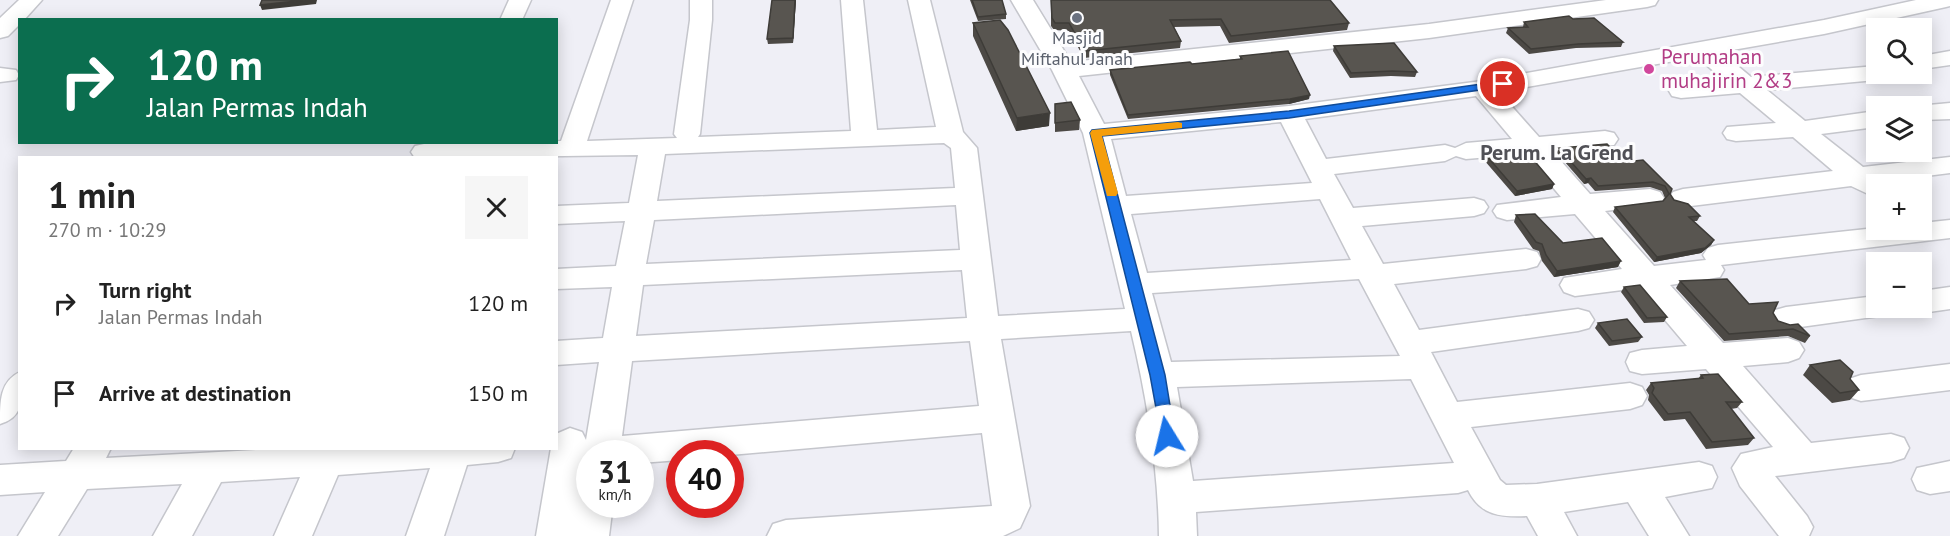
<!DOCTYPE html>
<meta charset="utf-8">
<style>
:root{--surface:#fff;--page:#f6f6f6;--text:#222;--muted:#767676}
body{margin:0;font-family:"PT Sans",sans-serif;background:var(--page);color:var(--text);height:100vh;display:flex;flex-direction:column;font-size:22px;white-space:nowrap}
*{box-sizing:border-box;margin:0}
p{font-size:20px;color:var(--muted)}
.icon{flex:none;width:33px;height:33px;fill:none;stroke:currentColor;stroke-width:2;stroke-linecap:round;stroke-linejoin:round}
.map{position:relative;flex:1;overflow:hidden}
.details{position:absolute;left:18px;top:156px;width:540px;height:294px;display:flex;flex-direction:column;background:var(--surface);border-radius:0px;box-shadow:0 3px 15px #0003}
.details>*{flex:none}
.guide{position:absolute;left:18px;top:18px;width:540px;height:126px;border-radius:0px;box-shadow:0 3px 15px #0003;background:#0b6e4f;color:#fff;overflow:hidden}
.tools{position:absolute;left:1866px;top:18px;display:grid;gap:12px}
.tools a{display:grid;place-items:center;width:66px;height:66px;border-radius:0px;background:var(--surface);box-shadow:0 3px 15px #0003;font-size:30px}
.speed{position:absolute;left:576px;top:440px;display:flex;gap:12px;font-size:30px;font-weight:700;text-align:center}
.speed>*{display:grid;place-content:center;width:78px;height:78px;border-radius:50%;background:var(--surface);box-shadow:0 3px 15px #0003;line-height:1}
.speed small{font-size:15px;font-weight:400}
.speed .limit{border:9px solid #d22;background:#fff;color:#111}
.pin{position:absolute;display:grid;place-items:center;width:51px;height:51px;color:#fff;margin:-26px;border:3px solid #fff;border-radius:50%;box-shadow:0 2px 6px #0007}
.me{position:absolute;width:66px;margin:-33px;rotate:351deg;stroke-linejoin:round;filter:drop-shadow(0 0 4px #0008)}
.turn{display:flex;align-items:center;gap:21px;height:126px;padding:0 30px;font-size:27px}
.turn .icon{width:78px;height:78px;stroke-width:2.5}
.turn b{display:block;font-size:42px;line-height:51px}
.round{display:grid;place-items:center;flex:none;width:63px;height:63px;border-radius:0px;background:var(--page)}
.summary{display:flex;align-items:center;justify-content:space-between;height:102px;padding:0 30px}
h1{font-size:36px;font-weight:700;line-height:45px}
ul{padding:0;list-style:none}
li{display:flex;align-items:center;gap:18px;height:90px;padding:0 30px}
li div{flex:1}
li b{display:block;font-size:22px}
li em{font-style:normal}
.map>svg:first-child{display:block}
</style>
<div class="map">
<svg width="1950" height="536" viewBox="0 0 1950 536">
<rect width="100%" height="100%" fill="#efeff6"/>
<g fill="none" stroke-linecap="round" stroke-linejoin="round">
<g stroke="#c5c6cc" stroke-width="3">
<path id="minor" d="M19,0H42L24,20H20V24L8,36L0,38V18Z
M509,0H531L522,20H500Z
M611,0H633L587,141L677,138L674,134L690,20V0H712V20L700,134L698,137L851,131L841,0H863L877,130L936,127L908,0H930L963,132L977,148L998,316L1125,309L1083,133L1052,70L1011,0H1033L1071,62L1429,24L1606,0H1658L1655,5L1647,7L1429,38L1079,76L1104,124L1289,106L1482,81L1824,20L1916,0H1950V6L1946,7L1824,34L1721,52L1751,77L1876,66V74H1888L1885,78L1876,80L1767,90L1805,121L1876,111V127L1821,134L1863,167L1950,157V173L1879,182L1876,190L1866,193L1851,186L1683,207L1673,204L1669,198L1673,192L1683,189L1833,171L1793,137L1736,141L1727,139L1723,133L1727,127L1776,123L1740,93L1681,98L1672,96L1669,91L1672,86L1724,80L1697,57L1499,92L1539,137L1605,131L1614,133L1618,139L1614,145L1552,151L1590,194L1650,189L1660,192L1664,198L1660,204L1605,211L1654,266L1706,260L1703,255L1708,248L1718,245L1876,228V230H1922V223L1950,220V238L1721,265L1724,270L1720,277L1670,285L1723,343L1788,338L1799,342L1804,350L1799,358L1788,362L1743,366L1811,443L1891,434L1904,438L1909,448L1904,458L1891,462L1775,476L1807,516L1813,527L1809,536H1779L1740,486L1732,468L1741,454L1773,447L1706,369L1642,374L1630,371L1626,362L1630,353L1642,350L1687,346L1638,288L1575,296L1564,292L1560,285L1564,278L1622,269L1575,214L1507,220L1497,217L1493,211L1497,205L1561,197L1525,154L1466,159L1456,156L1445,161L1334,174L1353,208L1474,198L1484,201L1488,207L1484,213L1474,216L1362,226L1383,264L1526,249L1537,252L1541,259L1537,266L1526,269L1394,284L1419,330L1578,309L1589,312L1594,320L1589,328L1578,331L1431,352L1457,402L1630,383L1642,387L1647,396L1642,405L1630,409L1471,427L1500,480L1506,485L1537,484L1699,462L1712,466L1717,477L1712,488L1665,497L1689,536H1649L1628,502L1564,512L1577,536H1538L1527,516C1500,517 1481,516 1468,490L1458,493L1196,512L1197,536H1159C1158,467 1147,398 1131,331L1001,339L1030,506L1020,528L1003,536H767L773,524L786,520L992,506L982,433L730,455V453H680V460L640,463V453H590V463L586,456L580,495L590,490V504H613L609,536H536L551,448H556V434L570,428L582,432L586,440L599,362L556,365V341L603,338L612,287L556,289V269L616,266L625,221L556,224V206L629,203L638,155L415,158L411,152L415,146L424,144L561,141ZM1476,96L1512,139L1466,143L1455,148L1445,145L1326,159L1305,119ZM1281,122L1312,183L1126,196L1111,139ZM944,143L951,148L955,188L657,201L665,154ZM1320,199L1351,260L1147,273L1131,214ZM956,205L960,250L646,264L654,220ZM962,270L967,318L636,336L643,285ZM1359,279L1400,356L1171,362L1152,293ZM970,341L979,406L622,436L632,361ZM1411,379L1454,463L1193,481L1177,387Z
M1950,51V65L1929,68L1922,66V56Z
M0,68L16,70L19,75L16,80L0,82Z
M1950,103V119L1922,120V106H1918Z
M1950,287V309L1922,313L1910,308H1922V291Z
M1876,296V308H1891L1887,315L1786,329L1775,326L1770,318L1775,310L1786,307Z
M1950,364V390L1861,401L1849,397L1844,388L1849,379L1861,375Z
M20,372C20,396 27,416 0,424C0,401 0,381 20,372Z
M74,448H111L106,458L291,448H515L511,458L498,462L467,465L444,536H406L430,468L338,475L312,536H274L300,477L221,482L192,536H153L182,484L87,489L58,536H18L45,492L0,495V465L66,461Z
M1950,461V491L1930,494L1917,490L1912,479L1917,468Z"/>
</g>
<use href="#minor" fill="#fff" fill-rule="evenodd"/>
</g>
<path fill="#4c4945" d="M796,0L793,43L768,44L767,39Z
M970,0H1002L1006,14V19L978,21Z
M1051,0L1349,23L1347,30L1229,43L1220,26L1174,27L1181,41L1180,48L1084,58L1069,31L1054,30L1051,26Z
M1573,19L1623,42L1621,47L1576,48L1529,54L1506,33L1508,28L1523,27L1524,22Z
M973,23L1049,126L1016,131L973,36Z
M1334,46L1417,72L1415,77L1391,76L1350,78L1333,51Z
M1240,56L1309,99L1289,104L1128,119L1110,75V70L1192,64L1240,59Z
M1055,104L1080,120L1079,130L1055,132Z
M1559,148L1625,162L1672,189L1670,194L1674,200L1700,216L1697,221H1693L1714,240L1711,245L1701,253L1654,262L1613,212L1615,207L1663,201L1665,198L1662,191L1650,187L1595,191L1588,183L1584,184L1557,153Z
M1486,155L1554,184L1552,189L1515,196L1484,160Z
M1516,215L1563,243L1618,267L1554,277L1542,261L1539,251L1533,249L1514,222Z
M1680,281L1773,313L1778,321L1810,336L1805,343L1788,336L1724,341L1676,288Z
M1624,287L1667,317L1664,322L1644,323L1621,292Z
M1598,323L1642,337L1638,342L1609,346L1595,328Z
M1810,365L1850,379L1859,390L1850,400L1832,403L1803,375Z
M1701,375L1742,402L1737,408L1731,409L1754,438L1748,445L1706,449L1685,419L1664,421L1648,400L1649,395L1646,390L1651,383L1698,379Z"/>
<path fill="#3e3c38" d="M305,0H317L316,4L262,10L260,5Z
M795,0H796L793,43V38Z
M1310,95L1309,99L1289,104L1290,99Z
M1050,113L1049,126L1016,131L1017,118Z
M1591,178L1588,183L1584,184L1586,179Z
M1554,184L1552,189L1515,196L1517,191Z
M1714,240L1711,245L1701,253L1654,262L1657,257Z
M1621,261L1618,267L1554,277L1557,271Z"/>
<path fill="#585550" stroke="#3e3c38" stroke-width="1.5" d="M262,0H305L260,5Z
M772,0H795L793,38L767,39Z
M972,0H1002L1006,14L978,17Z
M1051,0H1330L1349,23L1231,36L1221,19L1170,20L1181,41L1085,51L1069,23H1055L1052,18Z
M1569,16L1573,19L1594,18L1623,42L1578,44L1531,49L1508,28L1528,27L1524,22Z
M1000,20L1008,30L1050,113L1017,118L973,23Z
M1394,43L1417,72L1392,71L1351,73L1334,46Z
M1288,51L1310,95L1290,99L1128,115L1110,70L1190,62L1192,64L1242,59L1240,56Z
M1071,102L1080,120L1055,123V104Z
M1607,144L1625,162L1643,160L1672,189L1670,194L1674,200L1688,204L1700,216L1689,217L1714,240L1705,248L1657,257L1615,207L1663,201L1669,194L1665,186L1653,182L1598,186L1591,178L1586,179L1559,148Z
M1526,151L1554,184L1517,191L1486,155Z
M1535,214L1563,243L1602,238L1621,261L1557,271L1546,255L1542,244L1536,242L1516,215Z
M1727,279L1749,304L1778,302L1773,313L1778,321L1790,325L1798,324L1810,336L1793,329L1729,334L1680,281Z
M1640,285L1667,317L1647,318L1624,287Z
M1627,319L1642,337L1612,341L1598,323Z
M1840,360L1853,372L1850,379L1859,390L1840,393L1810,365Z
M1718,374L1742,402H1726L1754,438L1712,442L1690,412L1668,414L1652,393L1654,388L1651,383L1703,378L1701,375Z"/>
<path fill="#1a73e8" stroke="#114b97" stroke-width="1.5" d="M1503,81L1507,82V86L1289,118L1102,136L1165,375L1175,436L1173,441L1167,443L1162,441L1150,375L1090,133L1092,130L1289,111Z"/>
<path fill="#f59e0b" d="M1178,122L1182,123V128L1102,136L1118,193L1116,196H1107L1090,133L1092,130Z"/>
<circle fill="#6b7280" stroke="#fdfdfe" stroke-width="2" cx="1077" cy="18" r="6"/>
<circle fill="#d1479c" stroke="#fdfdfe" stroke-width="2" cx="1649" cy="69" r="6"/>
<g text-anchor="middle" stroke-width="6" stroke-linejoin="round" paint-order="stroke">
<g font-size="18" fill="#5b616d" stroke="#fdfdfe">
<text x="1077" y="44">Masjid<tspan x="1077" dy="21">Miftahul Janah</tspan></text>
</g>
<g font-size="21" fill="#b23c85" stroke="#fdfdfe" text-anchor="start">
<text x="1661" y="64">Perumahan<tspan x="1661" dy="24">muhajirin 2&amp;3</tspan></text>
</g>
<g font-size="22" font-weight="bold" fill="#505056" stroke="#fdfdfe">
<text x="1557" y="160">Perum. La Grend</text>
</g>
</g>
</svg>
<div class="tools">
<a><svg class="icon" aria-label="search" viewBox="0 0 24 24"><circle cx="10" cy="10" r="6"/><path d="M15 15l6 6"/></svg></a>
<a><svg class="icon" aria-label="layers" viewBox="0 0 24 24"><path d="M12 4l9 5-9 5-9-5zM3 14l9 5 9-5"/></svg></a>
<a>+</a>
<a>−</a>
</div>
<div class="speed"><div>31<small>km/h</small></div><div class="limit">40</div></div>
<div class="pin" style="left:1503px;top:84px;background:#d93025"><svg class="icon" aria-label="arrive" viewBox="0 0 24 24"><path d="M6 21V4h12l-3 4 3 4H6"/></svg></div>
<svg class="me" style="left:1167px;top:436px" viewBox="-20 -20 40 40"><circle r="19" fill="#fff"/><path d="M0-13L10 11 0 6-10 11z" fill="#1a73e8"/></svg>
<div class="guide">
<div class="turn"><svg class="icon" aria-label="right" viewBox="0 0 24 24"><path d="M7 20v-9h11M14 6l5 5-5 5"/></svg><div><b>120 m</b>Jalan Permas Indah</div></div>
</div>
<section class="details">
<div class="summary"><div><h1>1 min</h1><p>270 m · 10:29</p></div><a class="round"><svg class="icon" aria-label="close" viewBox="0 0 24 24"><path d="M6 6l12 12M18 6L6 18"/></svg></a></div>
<ul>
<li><svg class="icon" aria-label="right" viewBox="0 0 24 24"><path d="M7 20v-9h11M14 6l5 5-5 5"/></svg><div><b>Turn right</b><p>Jalan Permas Indah</p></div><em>120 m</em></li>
<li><svg class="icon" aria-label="arrive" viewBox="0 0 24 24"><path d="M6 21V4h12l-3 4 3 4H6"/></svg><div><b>Arrive at destination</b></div><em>150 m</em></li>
</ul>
</section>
</div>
